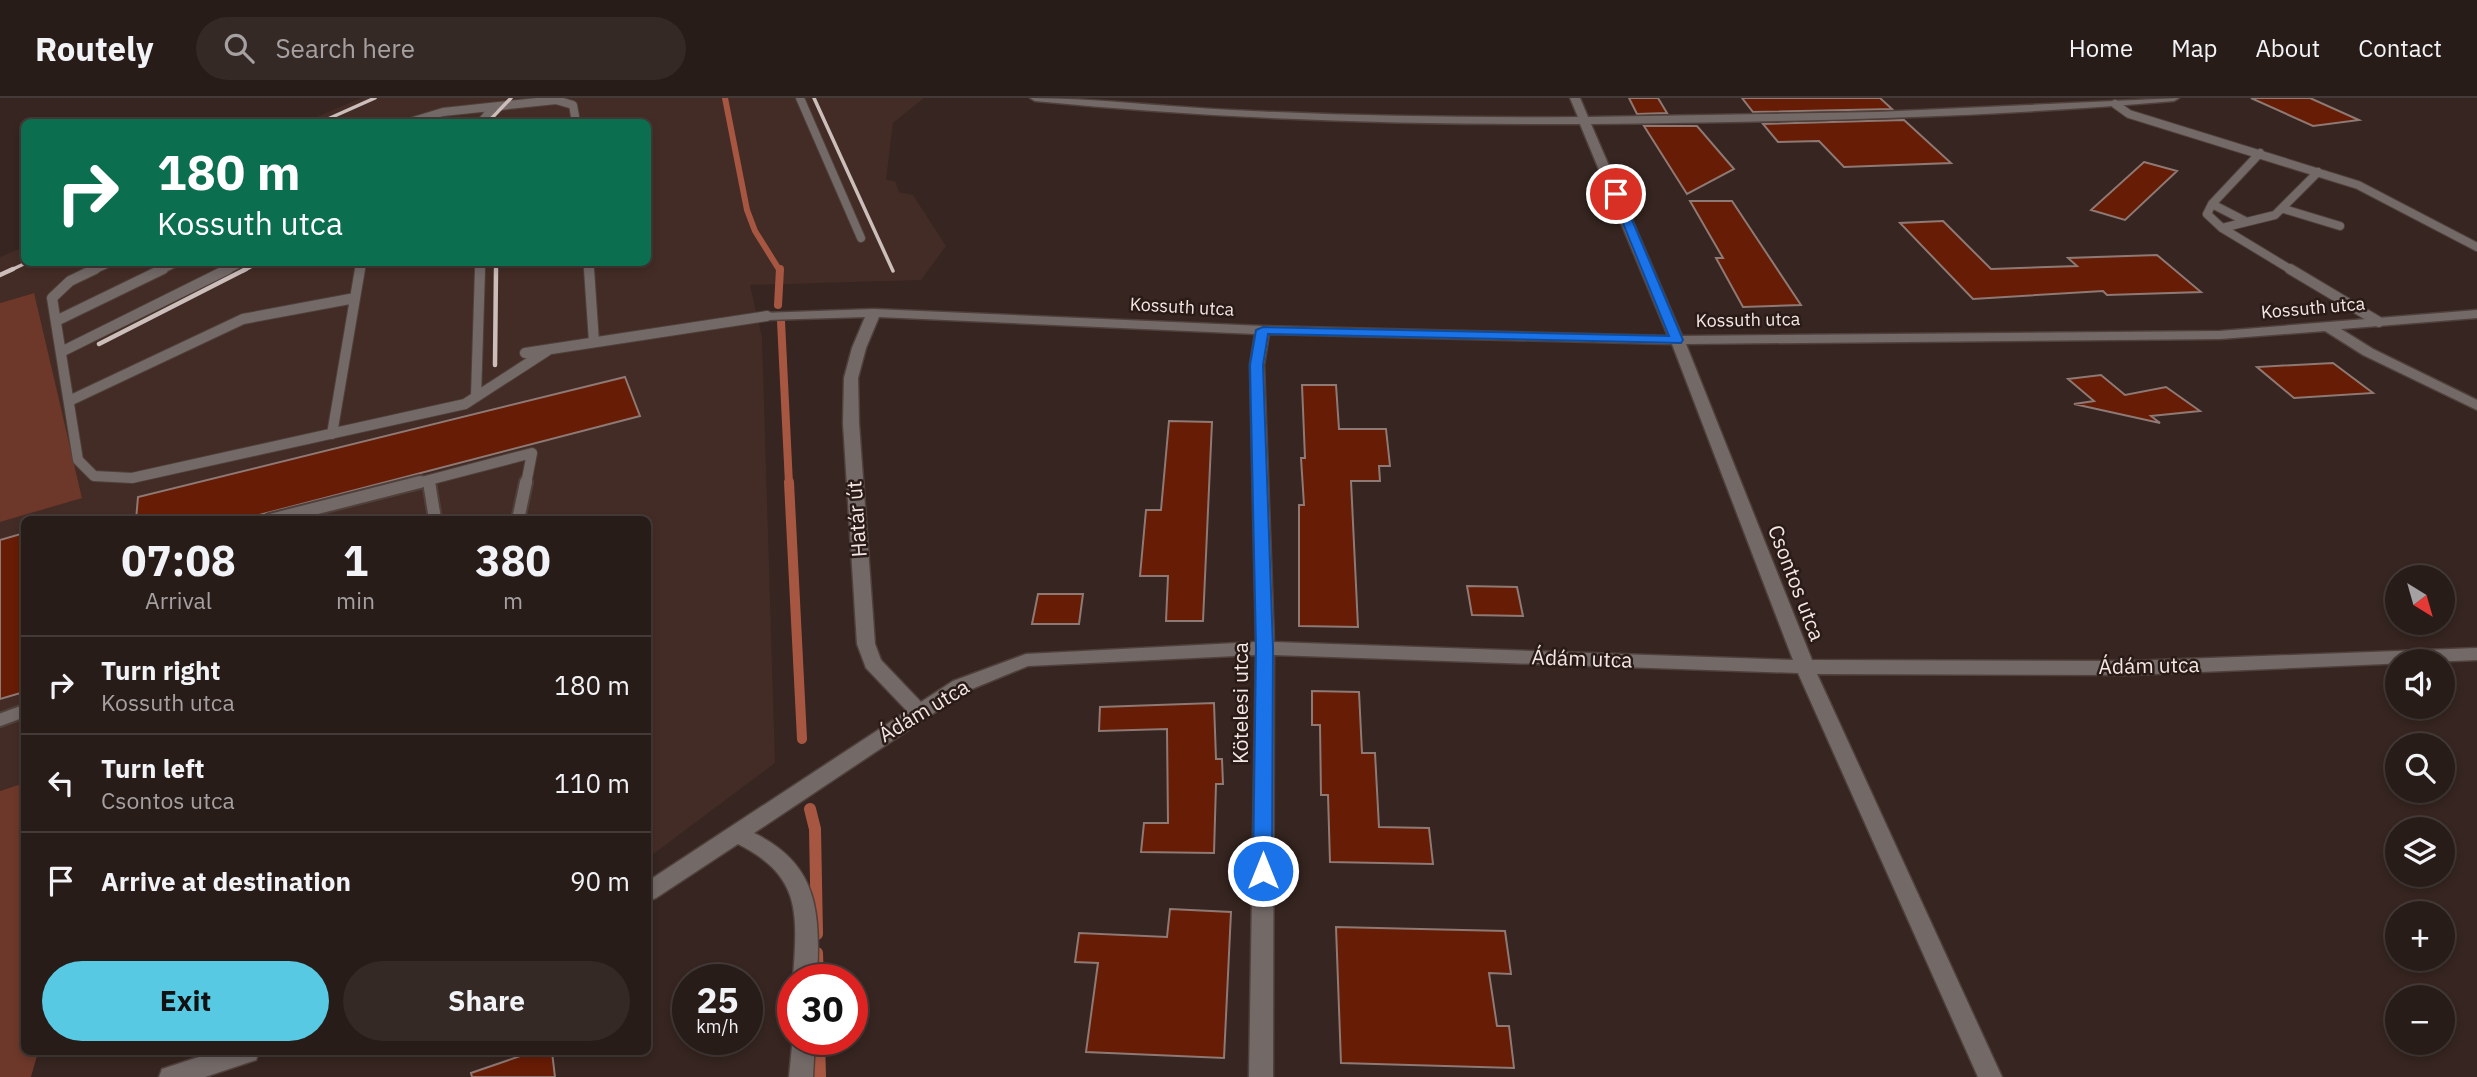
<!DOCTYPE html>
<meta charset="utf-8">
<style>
:root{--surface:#281c18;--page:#342925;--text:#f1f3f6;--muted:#a5a1a2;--line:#443a37;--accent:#58c9e3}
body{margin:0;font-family:"IBM Plex Sans",sans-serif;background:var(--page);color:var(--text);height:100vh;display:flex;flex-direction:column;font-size:26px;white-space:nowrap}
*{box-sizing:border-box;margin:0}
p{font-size:23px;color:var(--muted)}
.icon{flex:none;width:38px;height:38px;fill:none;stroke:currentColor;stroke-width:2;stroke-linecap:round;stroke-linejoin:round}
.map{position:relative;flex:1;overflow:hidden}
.panel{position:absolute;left:21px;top:418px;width:630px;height:539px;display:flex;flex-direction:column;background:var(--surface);border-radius:10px;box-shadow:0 4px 10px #0003,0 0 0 2px var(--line)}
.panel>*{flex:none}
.hud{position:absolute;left:21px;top:21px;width:630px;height:147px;border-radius:10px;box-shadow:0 4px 10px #0003,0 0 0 2px var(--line);background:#0b6e4f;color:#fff;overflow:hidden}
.needle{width:46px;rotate:143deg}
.buttons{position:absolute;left:2385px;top:467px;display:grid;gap:14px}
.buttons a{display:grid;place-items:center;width:70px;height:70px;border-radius:50%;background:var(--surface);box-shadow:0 4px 10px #0003,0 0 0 2px var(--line);font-size:35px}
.speed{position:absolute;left:672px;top:866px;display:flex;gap:14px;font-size:35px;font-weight:700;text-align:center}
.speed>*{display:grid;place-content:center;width:91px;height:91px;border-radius:50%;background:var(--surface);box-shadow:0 4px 10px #0003,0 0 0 2px var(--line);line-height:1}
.speed small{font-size:18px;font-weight:400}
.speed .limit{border:10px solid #d22;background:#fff;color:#111}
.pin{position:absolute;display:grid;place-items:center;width:60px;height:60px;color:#fff;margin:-30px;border:4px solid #fff;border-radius:50%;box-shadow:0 2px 7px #0007}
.me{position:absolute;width:77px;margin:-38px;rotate:0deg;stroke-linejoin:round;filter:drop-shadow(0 0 5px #0008)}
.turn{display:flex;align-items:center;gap:24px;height:147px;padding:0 21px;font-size:32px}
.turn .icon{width:91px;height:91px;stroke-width:2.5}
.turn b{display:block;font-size:49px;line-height:60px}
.eta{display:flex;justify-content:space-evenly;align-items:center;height:119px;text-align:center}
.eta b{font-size:42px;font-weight:700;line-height:49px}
.cta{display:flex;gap:14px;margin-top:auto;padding:14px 21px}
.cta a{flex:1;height:80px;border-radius:42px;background:var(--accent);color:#111;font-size:28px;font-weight:700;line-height:80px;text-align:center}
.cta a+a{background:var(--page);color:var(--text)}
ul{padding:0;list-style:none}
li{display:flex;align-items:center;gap:21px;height:98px;padding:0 21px;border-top:2px solid var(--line)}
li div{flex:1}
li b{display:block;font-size:26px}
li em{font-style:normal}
header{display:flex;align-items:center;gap:42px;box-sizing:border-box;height:98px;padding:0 35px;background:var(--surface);border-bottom:2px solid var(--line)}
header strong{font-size:33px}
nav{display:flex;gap:38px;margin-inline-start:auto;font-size:24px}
.search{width:490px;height:63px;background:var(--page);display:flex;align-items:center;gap:18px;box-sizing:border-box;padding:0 24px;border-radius:38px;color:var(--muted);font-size:26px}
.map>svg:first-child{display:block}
</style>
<header>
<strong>Routely</strong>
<div class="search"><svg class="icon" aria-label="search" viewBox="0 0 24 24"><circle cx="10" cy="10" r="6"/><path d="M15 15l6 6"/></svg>Search here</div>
<nav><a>Home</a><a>Map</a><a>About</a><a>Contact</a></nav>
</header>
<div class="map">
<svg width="2477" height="979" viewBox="0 0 2477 979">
<rect width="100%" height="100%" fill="#362520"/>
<path fill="#432c25" d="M361,0H924L893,25L886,82L895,83L899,94L913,97L946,148L921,182L750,187L762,239L775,665L648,760V422H24V685L0,693V424L82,399L33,195L0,205V159L24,149V164H648V24H305Z"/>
<path fill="#6d382a" d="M34,195L82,400L0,424V205Z
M24,685V954H38L31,979H0V693Z"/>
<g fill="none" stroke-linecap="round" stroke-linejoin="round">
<path stroke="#a75741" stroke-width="6" d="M725,0L747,112L755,133L780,173"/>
<path stroke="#a75741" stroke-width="8" d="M778,207L780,171
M781,223L789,386"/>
<path stroke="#a75741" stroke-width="10" d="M789,384L802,641"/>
<path stroke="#a75741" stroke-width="12" d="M810,711L815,731L817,836
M817,855L818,882
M819,942L820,979"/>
</g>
<path fill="#671c05" stroke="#8e7974" stroke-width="2" d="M1629,0H1658L1667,15L1637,16Z
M1742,0H1880L1892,11L1753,14Z
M2251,0H2310L2359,22L2313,28Z
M1904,22L1951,65L1844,69L1819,43L1778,44L1763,26Z
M1644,28H1697L1734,71L1687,96Z
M2144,64L2177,73L2125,122L2091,112Z
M1690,103H1732L1801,207L1743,209L1716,160H1723Z
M1943,123L1991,171L2077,168L2068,160L2157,157L2201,194L2107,197L2103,193L1973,201L1900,125Z
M2333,265L2373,295L2294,300L2257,269Z
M2101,277L2125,297L2166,289L2200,313L2151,318L2160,325L2074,306L2094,303L2068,281Z
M625,279L640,318L240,422H136L138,399Z
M1302,287H1336L1339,331H1386L1390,368H1379L1380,383H1351L1358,529L1299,528V407H1304L1301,360H1305Z
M1169,323L1212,324L1203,523H1166L1168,478H1140L1146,412H1161Z
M24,435V594L0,601V442Z
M1467,488L1517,489L1523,518L1472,517Z
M1038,496H1083L1079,526H1032Z
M1312,593L1359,594L1362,655H1375L1379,729L1429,730L1433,766L1330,764L1328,697H1321L1320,627H1312Z
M1214,605L1216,661H1222L1223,686H1216L1214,755L1141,754L1144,725H1168L1167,631L1099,633L1100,609Z
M1170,811L1231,814L1224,960L1086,954L1098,865L1075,864L1079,835L1167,839Z
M1336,829L1505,833L1511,876L1489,875L1497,928H1509L1514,970L1341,965Z
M532,954H552L555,979H472L471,975Z"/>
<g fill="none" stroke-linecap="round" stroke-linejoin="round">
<g stroke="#50403b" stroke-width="10">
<path id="service-far2" d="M800,0L861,140
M2115,6L2129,16L2358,87L2477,149
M410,24L443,14L556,2L573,7L576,24
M481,24L494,9
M2260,55L2212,106L2207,116L2222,130L2293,173
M2212,106L2245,123
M2284,111L2340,128
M2222,130L2275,117L2318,74
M588,164L589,173
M91,173L111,164
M159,173L177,164
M225,173L242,164
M360,173L361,164
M480,173V164"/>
</g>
<g stroke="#50403b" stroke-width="12">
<path id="service-far1" d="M95,171L70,183L52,200L78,362L94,378L132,380L465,306L550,251
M589,171L594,244
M2290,171L2379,224
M56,223L163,171
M61,254L228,171
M525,255L767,218
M476,299L480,171
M69,303L243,221L355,200
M332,336L360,171
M429,382L532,355L526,386
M413,386L429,382L430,386"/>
</g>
<g stroke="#50403b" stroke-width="16">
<path id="service" d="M429,384L435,421
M270,422L420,384
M518,422L526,384
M0,622L24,613"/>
</g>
<g stroke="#50403b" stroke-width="3">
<path id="minor" d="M1030,0C1097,0 1164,9 1232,12C1347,18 1462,20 1578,19L1570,0H1580L1588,19L1877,14L2179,0L2174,3C1980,20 1786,24 1591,26L1682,238L2220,233L2477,212V220L2341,231L2373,251L2477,302V312L2363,257L2325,233L2220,241L1686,246L1812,562L2131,563L2477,550V562L2131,577L1817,576L2002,979H1978L1798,575L1274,557L1273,979H1249L1256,557L1028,568L967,593L754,735C820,767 820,816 817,882H793C797,816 803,779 738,746L656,800L648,803V783L907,613L866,570L857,546L843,325L844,280L852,250L865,219L767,222L760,218L762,215L874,211L1263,228L1668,238L1580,26C1398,27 1217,21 1035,3ZM879,219L1255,236L1250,267L1256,544L1026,556L953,583L921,604L881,562L875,546L859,325L858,280L866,250ZM1269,236L1672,246L1793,562L1274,544L1264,267Z
M793,938V942H815L813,979H789Z
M214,954H259L256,962L205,979H159L162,971Z"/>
</g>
<use href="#service-far2" stroke="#736a68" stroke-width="8"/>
<use href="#service-far1" stroke="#736a68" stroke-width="10"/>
<use href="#service" stroke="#736a68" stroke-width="12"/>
<use href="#minor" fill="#736a68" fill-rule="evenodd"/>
<path stroke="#cbbebb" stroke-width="3.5" d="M814,0L893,173
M321,24L375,0
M488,24L511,0
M9,173L28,164
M243,173L260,164
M496,173V164"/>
<path stroke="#cbbebb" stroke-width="4.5" d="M0,177L13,171
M99,246L246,171
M495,267L496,171"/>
</g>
<path fill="#1a73e8" stroke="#114b97" stroke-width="2" d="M1616,93L1621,96L1683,242L1681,245L1268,236L1263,267L1273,550L1272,773L1270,778H1256L1253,773L1256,550L1250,267L1256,232L1263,229L1669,238L1611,96Z"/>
<g text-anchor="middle" stroke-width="5" stroke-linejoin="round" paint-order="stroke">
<g font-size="18" fill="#f2e7e4" stroke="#2b1b17">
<text transform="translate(1182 209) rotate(3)" y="6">Kossuth utca</text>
<text transform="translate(2313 210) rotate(-5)" y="6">Kossuth utca</text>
<text transform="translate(1748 222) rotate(-1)" y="6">Kossuth utca</text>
</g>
<g font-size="21" fill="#f2e7e4" stroke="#2b1b17">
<text transform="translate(857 421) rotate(-94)" y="7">Határ út</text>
<text transform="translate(1796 485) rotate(69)" y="7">Csontos utca</text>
<text transform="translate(1582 561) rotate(2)" y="7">Ádám utca</text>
<text transform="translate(2149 568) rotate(-1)" y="7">Ádám utca</text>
<text transform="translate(1241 605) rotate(-90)" y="7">Kötelesi utca</text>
<text transform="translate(924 613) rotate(-31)" y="7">Ádám utca</text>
</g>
</g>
</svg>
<div class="buttons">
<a><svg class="needle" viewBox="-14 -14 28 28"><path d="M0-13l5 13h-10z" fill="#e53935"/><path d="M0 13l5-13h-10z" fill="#a5a1a2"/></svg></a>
<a><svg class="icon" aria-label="sound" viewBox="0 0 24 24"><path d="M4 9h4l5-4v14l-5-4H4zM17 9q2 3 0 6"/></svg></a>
<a><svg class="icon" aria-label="search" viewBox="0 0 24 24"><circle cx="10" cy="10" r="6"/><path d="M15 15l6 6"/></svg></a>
<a><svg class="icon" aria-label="layers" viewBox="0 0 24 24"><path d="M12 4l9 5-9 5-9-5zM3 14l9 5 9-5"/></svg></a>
<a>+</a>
<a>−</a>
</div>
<div class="speed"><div>25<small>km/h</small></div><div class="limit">30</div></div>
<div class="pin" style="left:1616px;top:96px;background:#d93025"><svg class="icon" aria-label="arrive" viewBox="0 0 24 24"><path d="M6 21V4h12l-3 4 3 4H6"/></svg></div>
<svg class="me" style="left:1263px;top:773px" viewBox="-20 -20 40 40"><circle r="17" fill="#1a73e8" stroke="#fff" stroke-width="3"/><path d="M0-11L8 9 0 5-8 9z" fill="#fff"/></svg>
<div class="hud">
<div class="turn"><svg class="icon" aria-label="right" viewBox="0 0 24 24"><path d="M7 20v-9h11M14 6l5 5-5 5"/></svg><div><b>180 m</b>Kossuth utca</div></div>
</div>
<section class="panel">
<div class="eta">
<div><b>07:08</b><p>Arrival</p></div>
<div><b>1</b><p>min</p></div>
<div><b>380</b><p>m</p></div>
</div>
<ul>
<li><svg class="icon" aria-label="right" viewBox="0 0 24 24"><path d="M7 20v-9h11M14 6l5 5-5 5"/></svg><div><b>Turn right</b><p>Kossuth utca</p></div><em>180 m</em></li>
<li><svg class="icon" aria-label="left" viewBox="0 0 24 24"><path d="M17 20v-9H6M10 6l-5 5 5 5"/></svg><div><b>Turn left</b><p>Csontos utca</p></div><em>110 m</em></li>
<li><svg class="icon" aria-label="arrive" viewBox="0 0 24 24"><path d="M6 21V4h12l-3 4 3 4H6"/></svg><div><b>Arrive at destination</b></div><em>90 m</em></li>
</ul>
<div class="cta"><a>Exit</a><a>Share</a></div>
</section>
</div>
